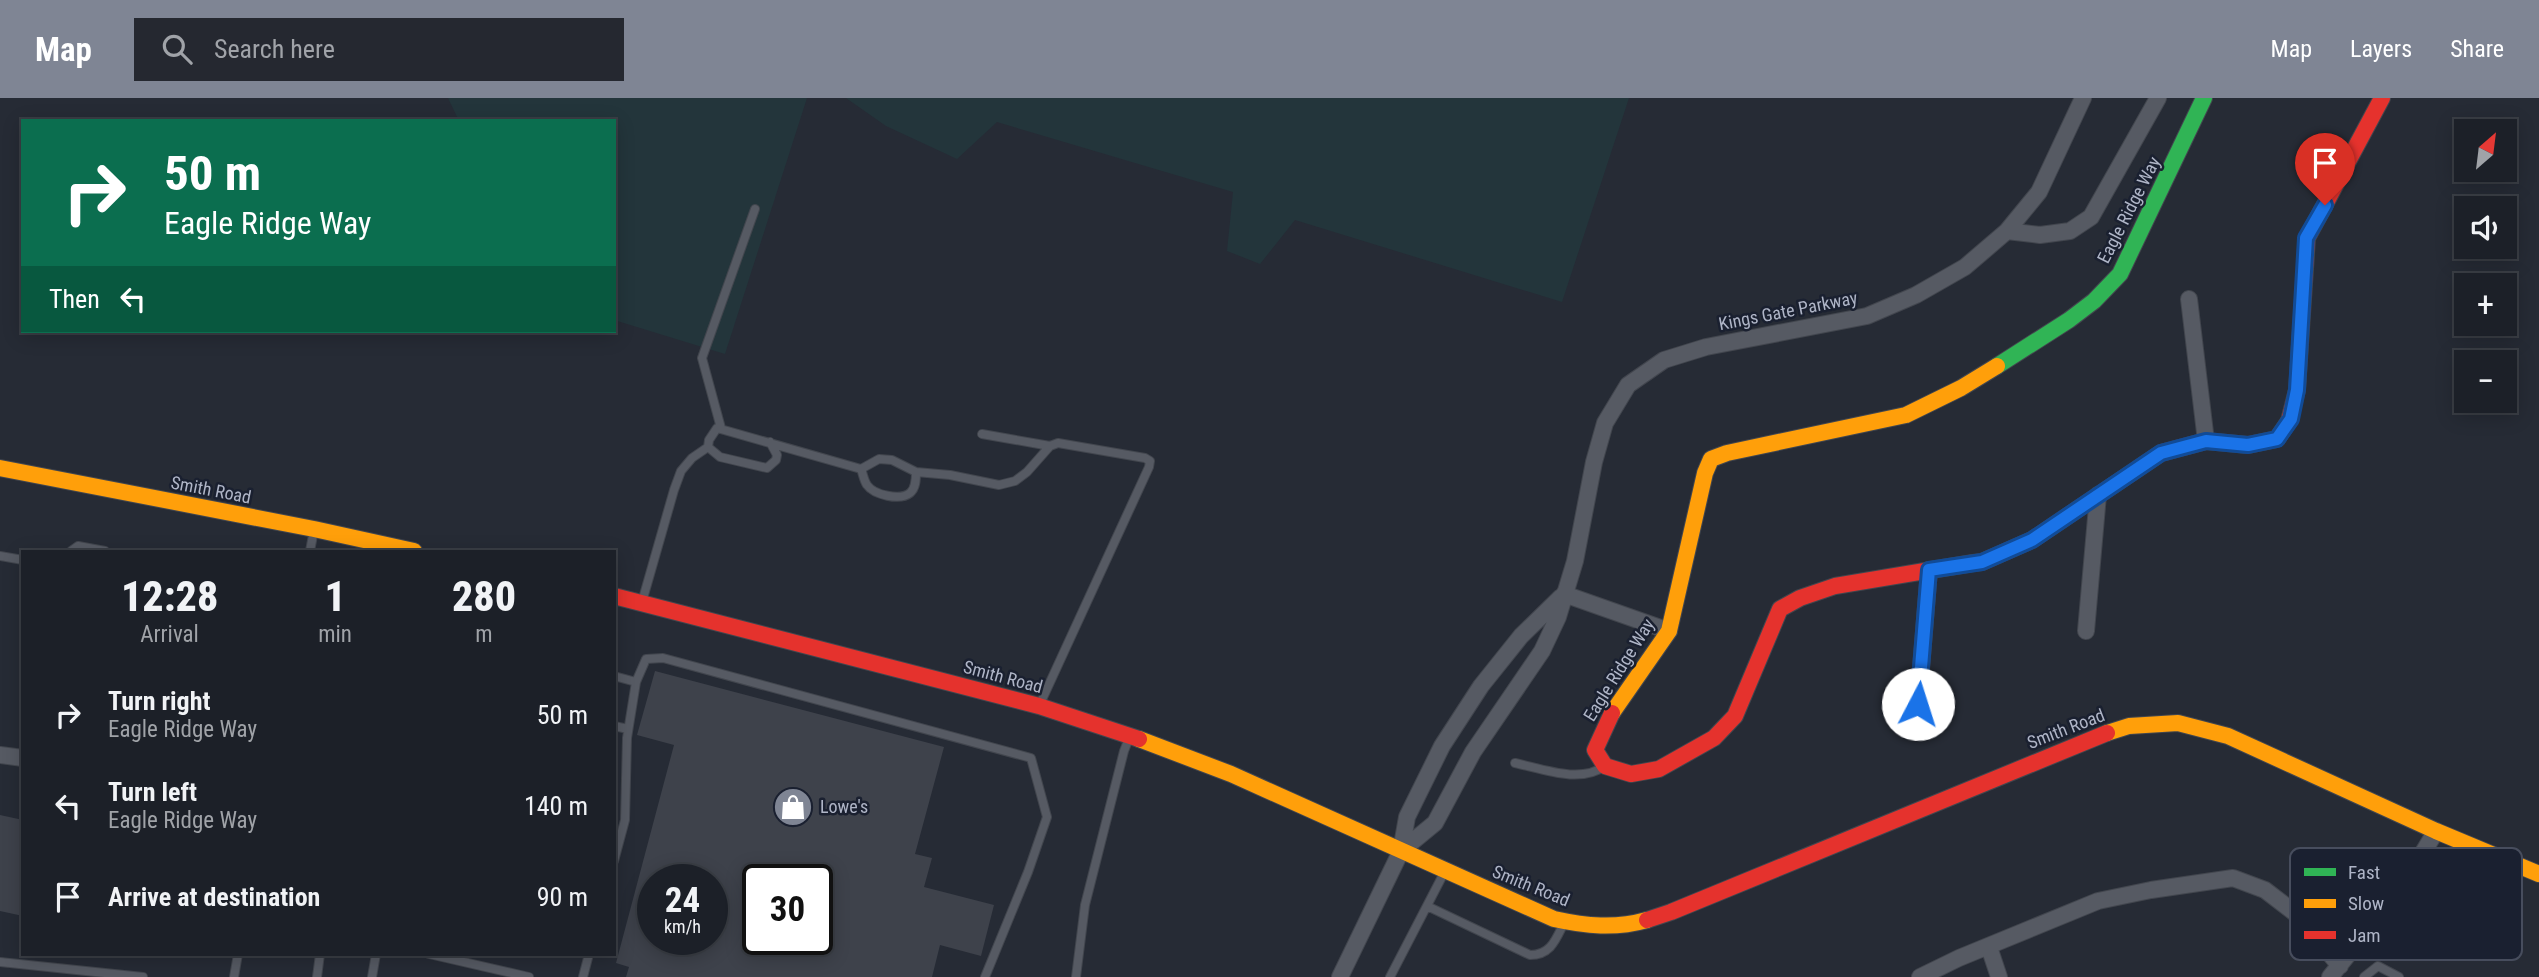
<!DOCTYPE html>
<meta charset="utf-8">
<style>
:root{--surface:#1c2028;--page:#252830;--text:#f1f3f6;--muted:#a0a3a8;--line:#3a3e45;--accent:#7f8594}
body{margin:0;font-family:"Roboto Condensed",sans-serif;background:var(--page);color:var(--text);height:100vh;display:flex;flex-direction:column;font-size:26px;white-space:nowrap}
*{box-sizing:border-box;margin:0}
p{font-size:23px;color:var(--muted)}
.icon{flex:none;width:38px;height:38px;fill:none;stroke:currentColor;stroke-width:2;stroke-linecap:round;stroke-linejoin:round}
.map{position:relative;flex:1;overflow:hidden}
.sheet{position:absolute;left:21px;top:452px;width:595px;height:406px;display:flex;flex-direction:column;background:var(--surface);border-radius:0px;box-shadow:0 4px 18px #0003,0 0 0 2px var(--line)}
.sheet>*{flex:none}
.banner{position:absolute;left:21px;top:21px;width:595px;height:214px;border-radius:0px;box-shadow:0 4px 18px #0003,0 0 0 2px var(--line);background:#0b6e4f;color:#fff;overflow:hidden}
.needle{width:46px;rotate:28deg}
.buttons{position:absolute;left:2454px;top:21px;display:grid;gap:14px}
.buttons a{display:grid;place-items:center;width:63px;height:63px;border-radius:0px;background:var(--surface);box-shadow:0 4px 18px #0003,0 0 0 2px var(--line);font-size:35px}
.speed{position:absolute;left:637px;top:766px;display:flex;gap:14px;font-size:35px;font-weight:700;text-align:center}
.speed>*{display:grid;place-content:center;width:91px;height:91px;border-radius:50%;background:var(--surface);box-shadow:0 4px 18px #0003,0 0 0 2px var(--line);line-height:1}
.speed small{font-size:18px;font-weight:400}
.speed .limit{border:4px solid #111;border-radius:10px;background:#fff;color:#111}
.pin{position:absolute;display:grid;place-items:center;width:60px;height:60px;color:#fff;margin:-72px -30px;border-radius:50% 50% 50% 0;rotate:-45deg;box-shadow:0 0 7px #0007}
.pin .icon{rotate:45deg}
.me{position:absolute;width:77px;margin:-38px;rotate:5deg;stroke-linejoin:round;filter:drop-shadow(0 0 5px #0008)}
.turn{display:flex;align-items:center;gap:24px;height:147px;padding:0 28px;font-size:32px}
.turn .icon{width:91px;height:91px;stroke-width:2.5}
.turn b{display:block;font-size:49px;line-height:60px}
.then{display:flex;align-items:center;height:66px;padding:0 28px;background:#0003;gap:14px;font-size:26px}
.eta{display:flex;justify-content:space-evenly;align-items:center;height:119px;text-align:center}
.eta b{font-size:42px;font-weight:800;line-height:49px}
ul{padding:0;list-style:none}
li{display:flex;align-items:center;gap:21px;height:91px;padding:0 28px}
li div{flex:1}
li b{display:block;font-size:26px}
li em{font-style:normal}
header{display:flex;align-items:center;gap:42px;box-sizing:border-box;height:98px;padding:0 35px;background:var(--accent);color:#fff}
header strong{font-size:33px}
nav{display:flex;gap:38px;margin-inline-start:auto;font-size:24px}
.search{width:490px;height:63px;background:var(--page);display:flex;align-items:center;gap:18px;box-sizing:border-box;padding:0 24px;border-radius:0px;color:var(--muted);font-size:26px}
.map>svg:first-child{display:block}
</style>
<header>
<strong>Map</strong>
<div class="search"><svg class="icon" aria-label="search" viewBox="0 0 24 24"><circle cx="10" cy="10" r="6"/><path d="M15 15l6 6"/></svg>Search here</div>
<nav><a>Map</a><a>Layers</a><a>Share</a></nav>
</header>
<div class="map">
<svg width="2539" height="879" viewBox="0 0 2539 879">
<rect width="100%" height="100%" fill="#262b35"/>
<path fill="#23353b" d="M448,0H807L725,256L614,222V23H459Z
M846,0H1629L1562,204L1295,122L1260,166L1227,153L1233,94L997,24L957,61L886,28Z"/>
<path fill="#3e424b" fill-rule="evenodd" d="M655,573L944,649L915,756L932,760L924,789L994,807L981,858L940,847L932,879H626L629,869L616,865L674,647L637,637ZM653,782H712V842H653ZM758,782H817V842H758Z
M0,717L23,722V818L0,813Z"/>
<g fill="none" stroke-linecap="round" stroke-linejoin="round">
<g stroke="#42464e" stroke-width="10">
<path id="lane" d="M721,330L702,260L755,111
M982,336L1050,348
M708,349L720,359L767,370L776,362L777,357L770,344
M861,371C863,376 864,383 867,387C874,397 900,403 910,395C916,390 916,381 916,374
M71,453L78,448L105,453
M310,453L314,432
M0,458L23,462
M642,504L674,392L681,373L692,360L708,349L709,342L717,330L861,371L879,361L892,362L916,374L950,377L999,387L1015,383L1027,374L1050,348L1058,345L1145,360L1150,363L1149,369L1040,606
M614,578L636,584L627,640L625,722L614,763
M636,584L646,561L663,560L1031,660L1047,719L1028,774L985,879
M614,628L628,631
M1515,665C1543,671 1580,686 1605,668
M1427,808L1530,857C1551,857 1556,841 1564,825
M429,856L529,879
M0,864L143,879
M234,879L238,856
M317,879L320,856
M372,879L376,856
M583,879L589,856
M1076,879L1085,807L1124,653L1130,638
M1390,879L1445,773
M2364,879L2378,868L2399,879"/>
</g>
<g stroke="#42464e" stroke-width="18">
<path id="street" d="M2007,133L2040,137L2070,133L2091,119L2158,0
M2189,201L2206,343
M1564,496L1669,533
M2086,533L2098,397
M1916,633L1929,472
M0,657L23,660
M1401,753L1435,725L1473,654L1542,553L1558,519L1575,463L1594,364L1605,325L1628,287L1664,262L1706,249L1867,218L1916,197L1965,169L2007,133L2039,94L2083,0
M1989,849L1999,879
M1340,879L1401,753L1407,719L1442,648L1481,588L1521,538L1561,499
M1920,879L1959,860L2098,803L2151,792L2233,780L2265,792L2295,815L2340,868
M2330,879L2401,791L2436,733"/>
</g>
<g stroke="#42464e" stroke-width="18">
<path id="fast" d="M1997,268L2069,222L2094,203L2120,176L2204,0"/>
</g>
<g stroke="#42464e" stroke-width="18">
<path id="slow" d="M0,370L314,431L414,453
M1973,465L1982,464L2032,442L2161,355L2206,343L2248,347L2277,341L2289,323
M1612,615L1669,533L1705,375L1711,361L1727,355L1906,317L1961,290L1997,268
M2107,635L2129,628L2178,625L2228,638L2436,733L2539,776
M1139,641L1231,676L1554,821C1586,828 1615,831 1647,822"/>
</g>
<g stroke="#42464e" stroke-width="18">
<path id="jam" d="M2289,323L2297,292L2307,140L2382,0
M614,498L1039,608L1139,641
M1612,615L1595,652L1605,668L1631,676L1659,671L1714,640L1735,618L1780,511L1800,500L1835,488L1973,465
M1647,822L1671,814L2107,635"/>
</g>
<use href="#lane" stroke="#565a63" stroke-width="8"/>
<use href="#street" stroke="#565a63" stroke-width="16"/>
<use href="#fast" stroke="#30b455" stroke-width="16"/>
<use href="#slow" stroke="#ff9f0a" stroke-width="16"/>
<use href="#jam" stroke="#e5322d" stroke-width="16"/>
</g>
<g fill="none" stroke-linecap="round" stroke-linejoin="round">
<g stroke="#114b97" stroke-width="18">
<path id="route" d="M1918,606L1929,472L1982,464L2032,442L2161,355L2206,343L2248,347L2277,341L2291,321L2297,292L2306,140L2325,107"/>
</g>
<use href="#route" stroke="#1a73e8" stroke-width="12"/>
</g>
<defs>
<g id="shop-disc" transform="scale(2.0125)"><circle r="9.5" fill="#7f8594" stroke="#1a2030"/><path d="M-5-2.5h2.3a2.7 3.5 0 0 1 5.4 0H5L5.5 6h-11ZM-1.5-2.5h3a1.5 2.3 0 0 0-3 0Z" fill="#fff"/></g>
</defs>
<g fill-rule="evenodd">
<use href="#shop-disc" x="793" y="709"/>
</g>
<g text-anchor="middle" stroke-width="5" stroke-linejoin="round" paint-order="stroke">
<g font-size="18" fill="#afb5c7" stroke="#1a2030">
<text transform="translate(2129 112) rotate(-63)" y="6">Eagle Ridge Way</text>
<text transform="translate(1788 213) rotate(-11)" y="6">Kings Gate Parkway</text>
<text transform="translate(211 392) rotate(11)" y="6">Smith Road</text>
<text transform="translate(1619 572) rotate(-58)" y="6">Eagle Ridge Way</text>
<text transform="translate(1003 579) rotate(15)" y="6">Smith Road</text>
<text transform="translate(2066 631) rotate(-21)" y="6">Smith Road</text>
<text transform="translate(1531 788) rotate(22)" y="6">Smith Road</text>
</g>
<g font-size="18" fill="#afb5c7" stroke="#1a2030" text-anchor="start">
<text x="820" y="715">Lowe's</text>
</g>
</g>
<rect x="2290" y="750" width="232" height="112" rx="10" fill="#1a2030" stroke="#474d5d" stroke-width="2"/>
<rect x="2304" y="770" width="32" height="8" fill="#30b455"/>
<rect x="2304" y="801" width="32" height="9" fill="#ff9f0a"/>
<rect x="2304" y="833" width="32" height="8" fill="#e5322d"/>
<g font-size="19" fill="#afb5c7">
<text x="2348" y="781">Fast</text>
<text x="2348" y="812">Slow</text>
<text x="2348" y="844">Jam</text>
</g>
</svg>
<div class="buttons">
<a><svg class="needle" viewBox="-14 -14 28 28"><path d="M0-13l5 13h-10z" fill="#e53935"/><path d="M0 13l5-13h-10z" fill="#a0a3a8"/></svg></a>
<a><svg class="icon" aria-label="sound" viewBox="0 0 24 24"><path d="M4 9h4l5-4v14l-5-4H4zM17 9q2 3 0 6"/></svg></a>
<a>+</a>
<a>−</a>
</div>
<div class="speed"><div>24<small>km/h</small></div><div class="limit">30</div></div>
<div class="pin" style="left:2325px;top:107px;background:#d93025"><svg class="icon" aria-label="arrive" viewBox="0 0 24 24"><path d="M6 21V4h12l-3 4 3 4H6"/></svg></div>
<svg class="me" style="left:1918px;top:606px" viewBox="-20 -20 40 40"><circle r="19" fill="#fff"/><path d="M0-13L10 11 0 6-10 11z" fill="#1a73e8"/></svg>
<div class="banner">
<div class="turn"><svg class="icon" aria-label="right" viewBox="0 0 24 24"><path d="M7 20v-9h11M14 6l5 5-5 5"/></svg><div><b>50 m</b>Eagle Ridge Way</div></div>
<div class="then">Then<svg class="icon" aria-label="left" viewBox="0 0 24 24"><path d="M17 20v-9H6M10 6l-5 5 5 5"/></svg></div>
</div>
<section class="sheet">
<div class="eta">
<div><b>12:28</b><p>Arrival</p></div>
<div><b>1</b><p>min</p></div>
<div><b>280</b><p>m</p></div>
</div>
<ul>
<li><svg class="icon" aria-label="right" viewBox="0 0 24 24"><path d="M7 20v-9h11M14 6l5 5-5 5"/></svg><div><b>Turn right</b><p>Eagle Ridge Way</p></div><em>50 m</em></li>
<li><svg class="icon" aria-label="left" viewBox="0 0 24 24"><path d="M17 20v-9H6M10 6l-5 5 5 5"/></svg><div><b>Turn left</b><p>Eagle Ridge Way</p></div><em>140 m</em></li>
<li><svg class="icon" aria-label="arrive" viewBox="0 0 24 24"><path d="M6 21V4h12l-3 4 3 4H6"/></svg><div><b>Arrive at destination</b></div><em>90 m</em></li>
</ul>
</section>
</div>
